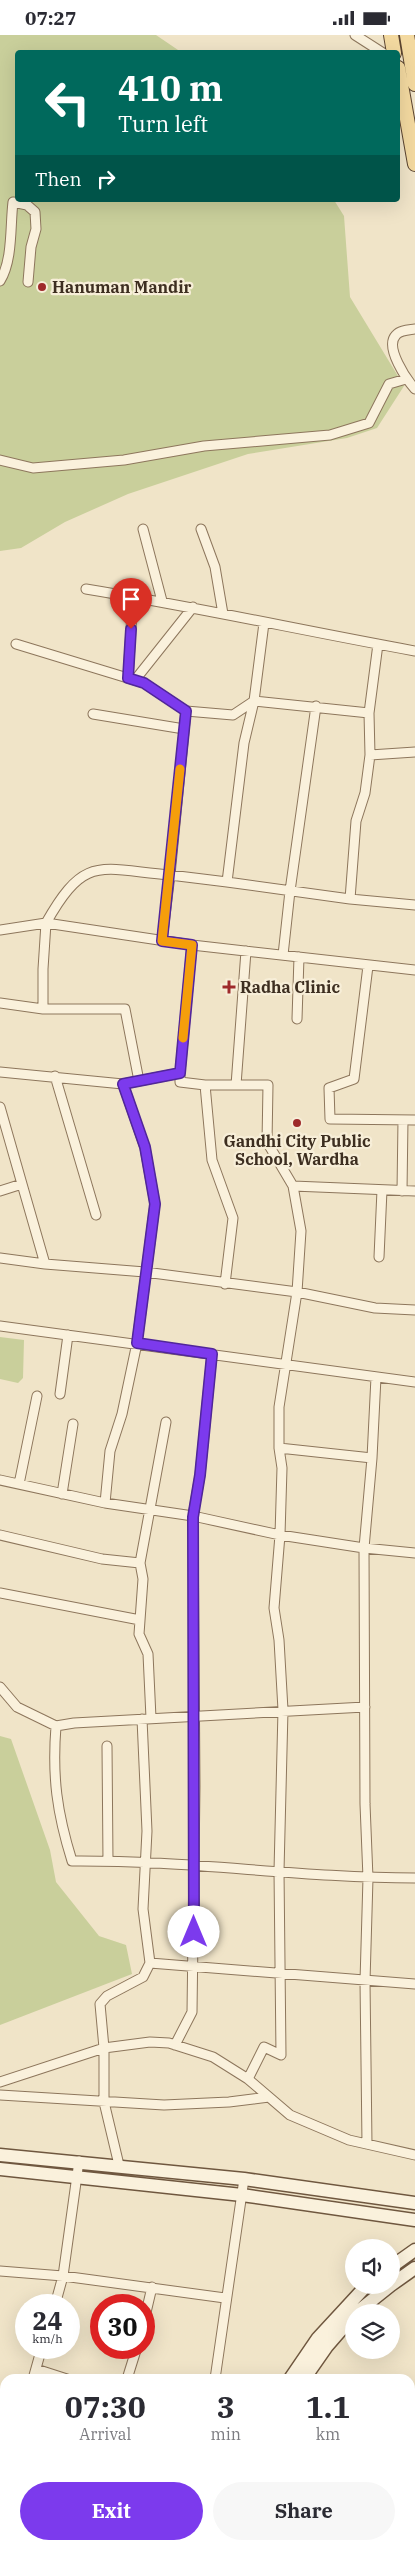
<!DOCTYPE html>
<style>
:root{--surface:#fff;--page:#f7f7f7;--text:#2b2b33;--muted:#7c7c81;--accent:#7c3aed}
body{margin:0;font-family:"IBM Plex Serif",serif;background:var(--page);color:var(--text);height:100vh;display:flex;flex-direction:column;font-size:19px;white-space:nowrap}
*{box-sizing:border-box;margin:0}
p{font-size:16px;color:var(--muted)}
.icon{flex:none;width:28px;height:28px;fill:none;stroke:currentColor;stroke-width:2;stroke-linecap:round;stroke-linejoin:round}
.map{position:relative;flex:1;overflow:hidden}
.drawer{position:absolute;left:0px;top:2339px;width:415px;height:176px;display:flex;flex-direction:column;background:var(--surface);border-radius:15px 15px 0 0;box-shadow:0 5px 20px #0002}
.drawer>*{flex:none}
.guide{position:absolute;left:15px;top:15px;width:385px;height:152px;border-radius:5px;box-shadow:0 5px 20px #0002;background:#00695c;color:#fff;overflow:hidden}
.fabs{position:absolute;left:345px;top:2204px;display:grid;gap:10px}
.fabs a{display:grid;place-items:center;width:55px;height:55px;border-radius:50%;background:var(--surface);box-shadow:0 5px 20px #0002;font-size:25px}
.speed{position:absolute;left:15px;top:2259px;display:flex;gap:10px;font-size:25px;font-weight:700;text-align:center}
.speed>*{display:grid;place-content:center;width:65px;height:65px;border-radius:50%;background:var(--surface);box-shadow:0 5px 20px #0002;line-height:1}
.speed small{font-size:12px;font-weight:400}
.speed .limit{border:8px solid #d22;background:#fff;color:#111}
.pin{position:absolute;display:grid;place-items:center;width:42px;height:42px;color:#fff;margin:-51px -21px;border-radius:50% 50% 50% 0;rotate:-45deg;box-shadow:0 0 5px #0007}
.pin .icon{rotate:45deg}
.me{position:absolute;width:55px;margin:-28px;rotate:0deg;stroke-linejoin:round;filter:drop-shadow(0 0 4px #0008)}
.turn{display:flex;align-items:center;gap:18px;height:105px;padding:0 20px;font-size:22px}
.turn .icon{width:65px;height:65px;stroke-width:2.5}
.turn b{display:block;font-size:35px;line-height:42px}
.then{display:flex;align-items:center;height:48px;padding:0 20px;background:#0003;gap:10px;font-size:19px}
.eta{display:flex;justify-content:space-evenly;align-items:center;height:85px;text-align:center}
.eta b{font-size:30px;font-weight:700;line-height:35px}
.primary-button{display:flex;gap:10px;margin-top:auto;padding:10px 20px}
.primary-button a{flex:1;height:58px;border-radius:30px;background:var(--accent);color:#fff;font-size:20px;font-weight:700;line-height:58px;text-align:center}
.primary-button a+a{background:var(--page);color:var(--text)}
.status{display:flex;justify-content:space-between;align-items:center;height:35px;padding:0 25px;background:var(--surface);direction:ltr}
.status svg{height:14px;fill:currentColor}
.map>svg:first-child{display:block}
</style>
<div class="status"><b>07:27</b><svg viewBox="0 0 49 12"><path d="M0 12V9h3v3zM5 12V6h3v6zM10 12V3h3v9zM15 12V0h3v12zM26 1h20v11H26zM47 4h2v5h-2z"/></svg></div>
<div class="map">
<svg width="415" height="2514" viewBox="0 0 415 2514">
<rect width="100%" height="100%" fill="#f0e4c8"/>
<path fill="#c9cf9b" d="M0,0H156L181,17L18,18V165H334L344,181L350,262L404,351L377,393L347,403L248,419L128,459L65,487L21,513L0,516Z
M0,1302L24,1305L23,1343L18,1348L0,1344Z
M0,1701L11,1704L50,1815L56,1847L99,1901L126,1910L132,1939L0,1990Z"/>
<g fill="none" stroke-linecap="round" stroke-linejoin="round">
<g stroke="#8d765c" stroke-width="11">
<path id="street" d="M355,0L383,18
M0,246C13,225 10,191 13,167L27,170L35,177L36,194L31,212L28,247
M415,294C409,295 400,295 396,300C384,312 407,345 415,354
M0,425L33,433L124,425L204,411L330,400L369,388L389,349L406,344
M143,494L162,566
M201,494L215,532L223,579
M86,554C196,572 305,596 415,616
M264,588L254,666L369,678L370,720L415,717
M16,609L144,648L186,676
M128,643L133,561
M135,645L193,572
M254,666L244,708L227,847L350,864
M369,678L378,609
M93,679L184,694
M370,720L365,758L356,786L350,864L415,870
M227,847L170,840L186,676L233,680L254,666
M0,895L46,888C85,819 99,834 170,840L162,905
M283,920L290,856L316,671
M368,931L354,1044L329,1053L330,1084L415,1085
M0,968L43,974H125L139,1046
M43,974V934L46,888L192,910L415,935
M297,984L299,922
M0,1037L123,1049L180,1038V1047L205,1050H268L267,1107L293,1151L301,1196L297,1257L279,1372V1413L372,1423
M180,1038L192,910
M55,1041L96,1180
M205,1050L212,1125L233,1183L225,1249
M236,1050L246,916
M0,1072L22,1149
M293,1151L415,1156
M0,1156L22,1149L45,1229L145,1237L297,1257L375,1273L415,1275
M402,1156L403,1085
M379,1222L382,1155
M0,1223L45,1229
M0,1291L415,1347
M60,1359L68,1300
M0,1445L105,1468L193,1481L280,1500L364,1513L415,1518
M19,1449L37,1361
M62,1459L73,1389
M105,1468L110,1416L122,1379L137,1308L155,1169L145,1113L123,1049
M0,1500L102,1524L140,1528
M0,1558L140,1585
M0,1652L17,1672L56,1691
M365,1672L74,1688L56,1691C52,1742 57,1778 72,1826C187,1825 300,1843 415,1843
M151,1683L148,1619L139,1599L143,1544L140,1528L166,1387
M107,1711L108,1826
M150,1928L415,1949
M175,2010L192,1977L195,1751L193,1481L200,1440L212,1319
M248,2044L264,2012L281,2020L279,1836L283,1675L279,1605L274,1573L280,1500L282,1433L279,1413
M0,2047L104,2013L150,2007L169,2008L213,2022L248,2044L290,2080L349,2105L415,2120
M0,2060L164,2070L229,2067L269,2062
M367,2109L365,1946L368,1843L365,1769L364,1513L372,1423L376,1342
M119,2130L104,2067V2013L100,1969L107,1961L143,1942L150,1928L143,1874L147,1796L142,1684
M0,2236L63,2241L225,2263
M55,2270L63,2241L79,2126
M144,2286L152,2252
M36,2334L67,2344
M33,2344L42,2312
M127,2344L137,2312
M215,2344L244,2144
M410,2373H415
M0,2450L5,2434
M0,2469L5,2471
M0,2496L3,2514
M65,2514L66,2510
M272,2514L275,2510
M343,2514L344,2510"/>
</g>
<g stroke="#6f573f" stroke-width="15">
<path id="secondary" d="M0,2120L244,2144L415,2168
M0,2134L242,2160L415,2185
M391,2232L415,2215
M391,2250L415,2233
M356,2278L391,2250
M290,2344L318,2303L367,2250
M304,2344L327,2311L354,2280
M176,2514L178,2510
M191,2514L193,2510"/>
</g>
<g stroke="#5b4430" stroke-width="16">
<path id="primary" d="M391,0L394,18
M407,0L415,49
M398,33L415,129"/>
</g>
<use href="#street" stroke="#faf1dc" stroke-width="9"/>
<use href="#secondary" stroke="#faf1dc" stroke-width="12"/>
<use href="#primary" stroke="#f3d9a0" stroke-width="14"/>
</g>
<g fill="none" stroke-linecap="round" stroke-linejoin="round">
<g stroke="#51269a" stroke-width="12">
<path id="route" d="M131,594L128,643L144,648L186,676L162,906L192,910L180,1038L123,1049L145,1112L155,1169L137,1308L212,1319L200,1440L193,1482L194,1897"/>
</g>
<use href="#route" stroke="#7c3aed" stroke-width="9"/>
<path stroke="#f59e0b" stroke-width="9" d="M180,734L162,906L192,910L183,1003"/>
</g>
<g fill="#9e2a2b" stroke="#f7eed8" stroke-width="2">
<circle cx="42" cy="252" r="5"/>
<path d="M226.5 944.5h5v5h5v5h-5v5h-5v-5h-5v-5h5z"/>
<circle cx="297" cy="1088" r="5"/>
</g>
<g text-anchor="middle" stroke-width="4.5" stroke-linejoin="round" paint-order="stroke">
<g font-size="16" font-weight="bold" fill="#3d2e20" stroke="#f7eed8" text-anchor="start">
<text x="52" y="258">Hanuman Mandir</text>
<text x="240" y="958">Radha Clinic</text>
<text x="297" y="1112" text-anchor="middle">Gandhi City Public<tspan x="297" dy="18">School, Wardha</tspan></text>
</g>
</g>
</svg>
<div class="fabs">
<a><svg class="icon" aria-label="sound" viewBox="0 0 24 24"><path d="M4 9h4l5-4v14l-5-4H4zM17 9q2 3 0 6"/></svg></a>
<a><svg class="icon" aria-label="layers" viewBox="0 0 24 24"><path d="M12 4l9 5-9 5-9-5zM3 14l9 5 9-5"/></svg></a>
</div>
<div class="speed"><div>24<small>km/h</small></div><div class="limit">30</div></div>
<div class="pin" style="left:131px;top:594px;background:#d93025"><svg class="icon" aria-label="arrive" viewBox="0 0 24 24"><path d="M6 21V4h12l-3 4 3 4H6"/></svg></div>
<svg class="me" style="left:194px;top:1897px" viewBox="-20 -20 40 40"><circle r="19" fill="#fff"/><path d="M0-13L10 11 0 6-10 11z" fill="#7c3aed"/></svg>
<div class="guide">
<div class="turn"><svg class="icon" aria-label="left" viewBox="0 0 24 24"><path d="M17 20v-9H6M10 6l-5 5 5 5"/></svg><div><b>410 m</b>Turn left</div></div>
<div class="then">Then<svg class="icon" aria-label="right" viewBox="0 0 24 24"><path d="M7 20v-9h11M14 6l5 5-5 5"/></svg></div>
</div>
<section class="drawer">
<div class="eta">
<div><b>07:30</b><p>Arrival</p></div>
<div><b>3</b><p>min</p></div>
<div><b>1.1</b><p>km</p></div>
</div>
<div class="primary-button"><a>Exit</a><a>Share</a></div>
</section>
</div>
